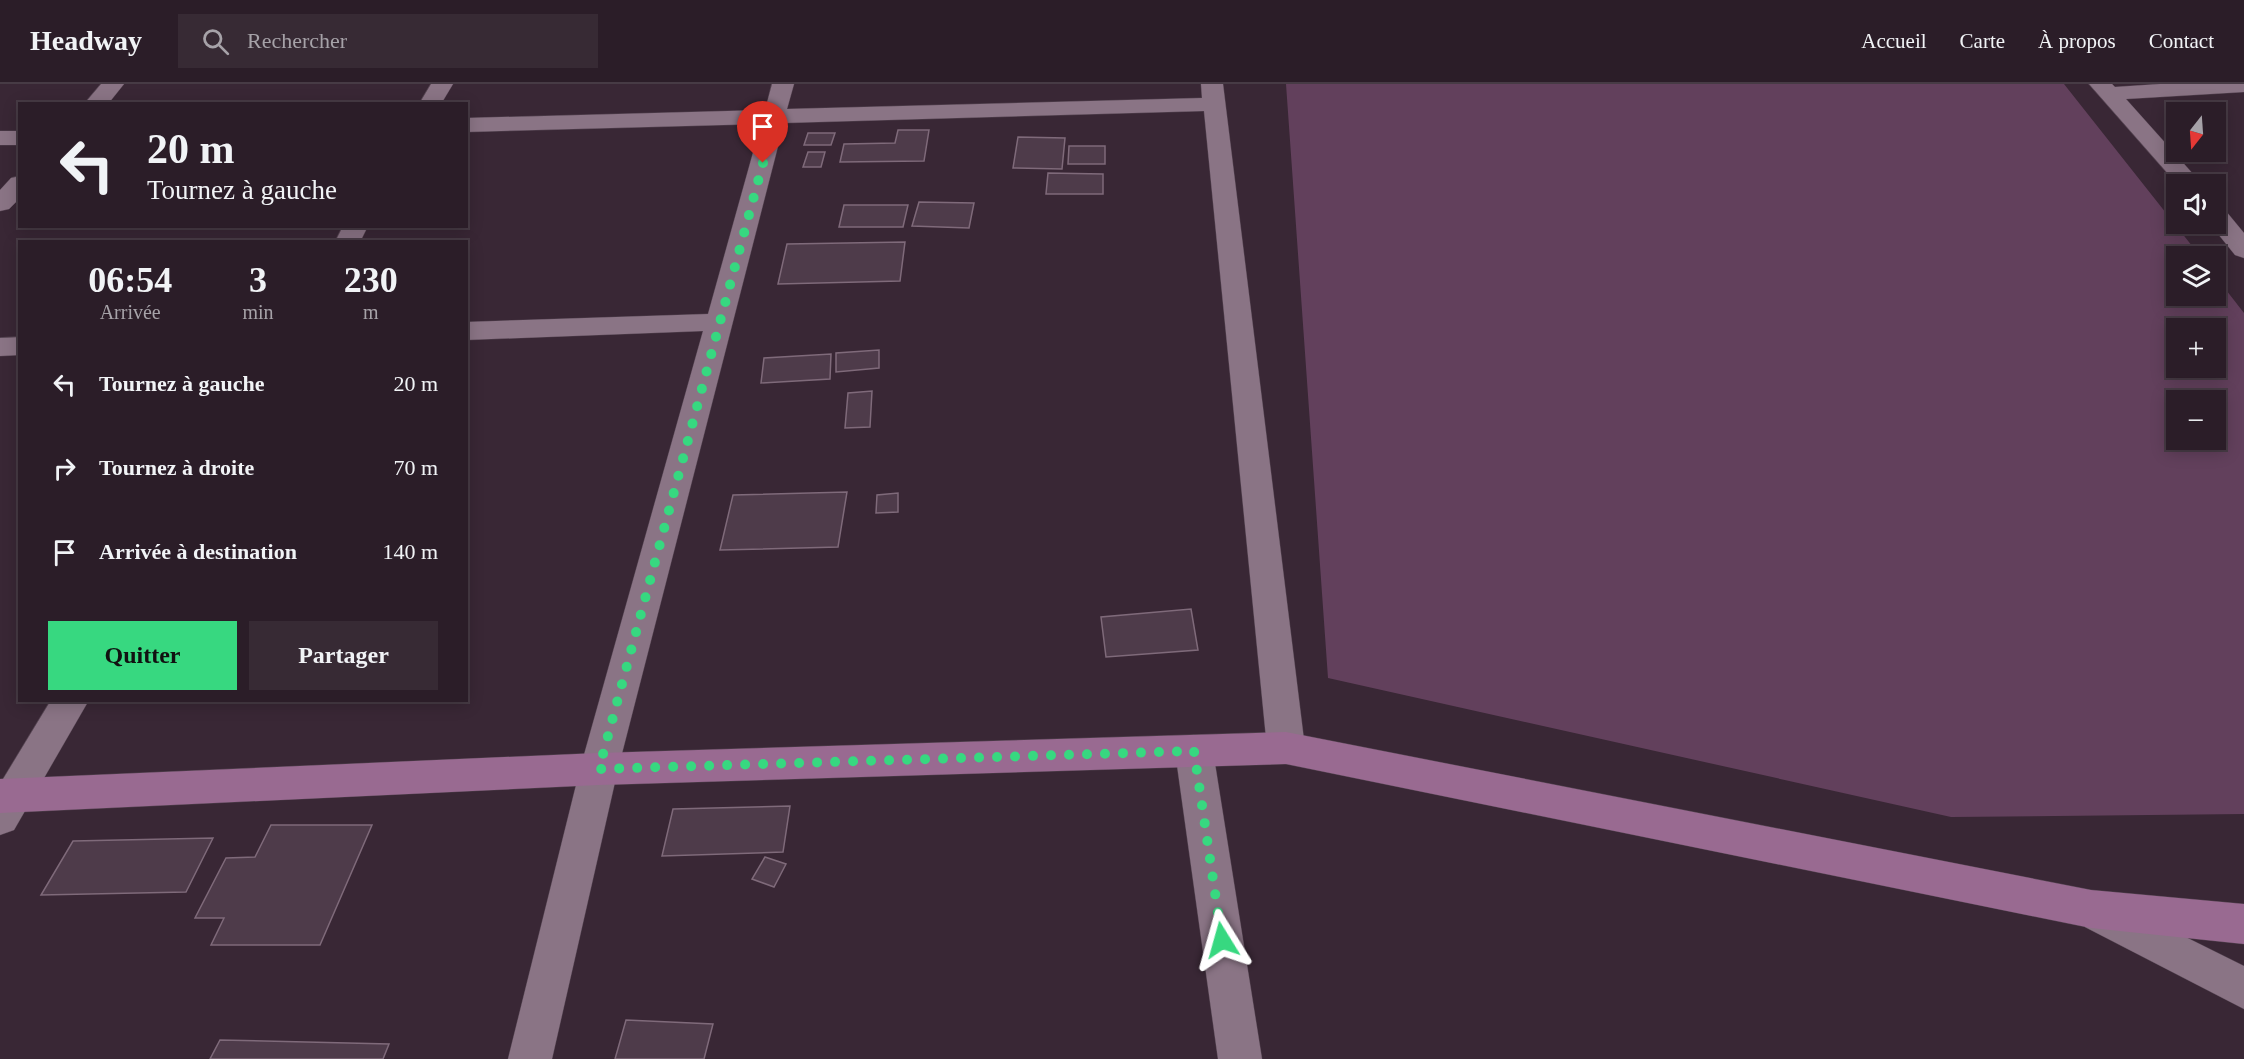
<!DOCTYPE html>
<html lang="fr">
<meta charset="utf-8">
<style>
:root{--surface:#2b1d28;--page:#372a34;--text:#f1f3f6;--muted:#a6a2a8;--line:#473b45;--accent:#37d880}
body{margin:0;font-family:"Times New Roman",serif;background:var(--page);color:var(--text);height:100vh;display:flex;flex-direction:column;font-size:22px;white-space:nowrap}
*{box-sizing:border-box;margin:0}
p{font-size:20px;color:var(--muted)}
.icon{flex:none;width:33px;height:33px;fill:none;stroke:currentColor;stroke-width:2;stroke-linecap:round;stroke-linejoin:round}
.map{position:relative;flex:1;overflow:hidden}
.details{position:absolute;left:18px;top:156px;width:450px;height:462px;display:flex;flex-direction:column;background:var(--surface);border-radius:0px;box-shadow:0 3px 15px #0003,0 0 0 2px var(--line)}
.details>*{flex:none}
.top-card{position:absolute;left:18px;top:18px;width:450px;height:126px;border-radius:0px;box-shadow:0 3px 15px #0003,0 0 0 2px var(--line);background:#2b1d28;color:var(--text);overflow:hidden}
.needle{width:39px;rotate:197deg}
.buttons{position:absolute;left:2166px;top:18px;display:grid;gap:12px}
.buttons a{display:grid;place-items:center;width:60px;height:60px;border-radius:0px;background:var(--surface);box-shadow:0 3px 15px #0003,0 0 0 2px var(--line);font-size:30px}
.pin{position:absolute;display:grid;place-items:center;width:51px;height:51px;color:#fff;margin:-62px -26px;border-radius:50% 50% 50% 0;rotate:-45deg;box-shadow:0 0 6px #0007}
.pin .icon{rotate:45deg}
.me{position:absolute;width:66px;margin:-33px;rotate:352deg;stroke-linejoin:round;filter:drop-shadow(0 0 4px #0008)}
.turn{display:flex;align-items:center;gap:21px;height:126px;padding:0 30px;font-size:27px}
.turn .icon{width:78px;height:78px;stroke-width:2.5}
.turn b{display:block;font-size:42px;line-height:51px}
.eta{display:flex;justify-content:space-evenly;align-items:center;height:102px;text-align:center}
.eta b{font-size:36px;font-weight:700;line-height:42px}
.primary-button{display:flex;gap:12px;margin-top:auto;padding:12px 30px}
.primary-button a{flex:1;height:69px;border-radius:0px;background:var(--accent);color:#111;font-size:24px;font-weight:700;line-height:69px;text-align:center}
.primary-button a+a{background:var(--page);color:var(--text)}
ul{padding:0;list-style:none}
li{display:flex;align-items:center;gap:18px;height:84px;padding:0 30px}
li div{flex:1}
li b{display:block;font-size:22px}
li em{font-style:normal}
header{display:flex;align-items:center;gap:36px;box-sizing:border-box;height:84px;padding:0 30px;background:var(--surface);border-bottom:2px solid var(--line)}
header strong{font-size:28px}
nav{display:flex;gap:33px;margin-inline-start:auto;font-size:21px}
.search{width:420px;height:54px;background:var(--page);display:flex;align-items:center;gap:15px;box-sizing:border-box;padding:0 21px;border-radius:0px;color:var(--muted);font-size:22px}
.map>svg:first-child{display:block}
</style>
<header>
<strong>Headway</strong>
<div class="search"><svg class="icon" aria-label="search" viewBox="0 0 24 24"><circle cx="10" cy="10" r="6"/><path d="M15 15l6 6"/></svg>Rechercher</div>
<nav><a>Accueil</a><a>Carte</a><a>À propos</a><a>Contact</a></nav>
</header>
<div class="map">
<svg width="2244" height="975" viewBox="0 0 2244 975">
<rect width="100%" height="100%" fill="#392735"/>
<path fill="#62405c" fill-rule="evenodd" d="M1286,0H2064L2200,172H2176V212H2216V193L2244,229V730L1951,733L1328,594ZM2176,244H2216V284H2176ZM2176,316H2216V356H2176Z"/>
<path fill="#4e3b4a" stroke="#7f6a7a" stroke-width="1.5" d="M898,46H929L924,77L840,78L844,60L895,59Z
M808,49H835L831,61H804Z
M1018,53L1065,54L1062,85L1013,84Z
M1069,62H1105V80H1068Z
M808,68H825L821,83H803Z
M1048,89L1103,90V110H1046Z
M919,118L974,119L969,144L912,142Z
M844,121H908L903,143H839Z
M905,158L900,197L778,200L787,160Z
M879,266V284L836,288V269Z
M831,270L830,295L761,299L764,274Z
M872,307L870,343L845,344L848,309Z
M847,408L838,463L720,466L733,411Z
M898,409V428L876,429L877,411Z
M1191,525L1198,566L1106,573L1101,533Z
M790,722L783,768L662,772L673,725Z
M271,741H372L320,861H211L224,834H195L226,774L255,773Z
M213,754L186,808L41,811L73,757Z
M765,773L786,780L774,803L752,795Z
M626,936L713,940L704,975H615Z
M220,956L389,960L383,975H210Z"/>
<g fill="none" stroke-linecap="round" stroke-linejoin="round">
<g stroke="#534350" stroke-width="1">
<path id="street" d="M101,0H124L108,20H84Z
M431,0H453L441,20H419Z
M772,0H794L787,25L1202,14L1201,0H1223L1305,664L1299,675L1286,680L1273,675L1267,664L1204,27L784,39L618,685L552,975H508L580,685L703,247L466,256V238L708,230L761,40L466,48V34L765,26Z
M2089,0H2112L2115,3L2160,0H2244V8L2126,15L2202,100H2177Z
M0,47H20V61H0Z
M20,92V114L9,125L0,127V106L11,94Z
M2216,124L2225,126L2244,149V174L2235,171L2210,140H2216Z
M343,142H368L360,158H335Z
M20,253V271L0,272V254Z
M51,616H89L14,746L0,751V700Z
M1194,651L1207,656L1213,667L1262,975H1218L1175,667L1181,656Z
M2099,810L2244,882V925L2085,843L2079,829L2085,815Z"/>
</g>
<g stroke="#534350" stroke-width="1">
<path id="secondary" d="M1286,648L2091,806L2244,820V860L2091,844L1286,680L599,701L0,729V695L599,669Z"/>
</g>
<use href="#street" fill="#8a7485" fill-rule="evenodd"/>
<use href="#secondary" fill="#996a91" fill-rule="evenodd"/>
</g>
<g fill="none" stroke-linecap="round" stroke-linejoin="round">
<path stroke="#37d880" stroke-width="10" stroke-dasharray="0 18" d="M763,79L599,685L1194,667L1222,856"/>
</g>
</svg>
<div class="buttons">
<a><svg class="needle" viewBox="-14 -14 28 28"><path d="M0-13l5 13h-10z" fill="#e53935"/><path d="M0 13l5-13h-10z" fill="#a6a2a8"/></svg></a>
<a><svg class="icon" aria-label="sound" viewBox="0 0 24 24"><path d="M4 9h4l5-4v14l-5-4H4zM17 9q2 3 0 6"/></svg></a>
<a><svg class="icon" aria-label="layers" viewBox="0 0 24 24"><path d="M12 4l9 5-9 5-9-5zM3 14l9 5 9-5"/></svg></a>
<a>+</a>
<a>−</a>
</div>
<div class="pin" style="left:763px;top:79px;background:#d93025"><svg class="icon" aria-label="arrive" viewBox="0 0 24 24"><path d="M6 21V4h12l-3 4 3 4H6"/></svg></div>
<svg class="me" style="left:1222px;top:856px" viewBox="-20 -20 40 40"><path d="M0-17L14 15 0 8-14 15z" fill="#37d880" stroke="#fff" stroke-width="4"/></svg>
<div class="top-card">
<div class="turn"><svg class="icon" aria-label="left" viewBox="0 0 24 24"><path d="M17 20v-9H6M10 6l-5 5 5 5"/></svg><div><b>20 m</b>Tournez à gauche</div></div>
</div>
<section class="details">
<div class="eta">
<div><b>06:54</b><p>Arrivée</p></div>
<div><b>3</b><p>min</p></div>
<div><b>230</b><p>m</p></div>
</div>
<ul>
<li><svg class="icon" aria-label="left" viewBox="0 0 24 24"><path d="M17 20v-9H6M10 6l-5 5 5 5"/></svg><div><b>Tournez à gauche</b></div><em>20 m</em></li>
<li><svg class="icon" aria-label="right" viewBox="0 0 24 24"><path d="M7 20v-9h11M14 6l5 5-5 5"/></svg><div><b>Tournez à droite</b></div><em>70 m</em></li>
<li><svg class="icon" aria-label="arrive" viewBox="0 0 24 24"><path d="M6 21V4h12l-3 4 3 4H6"/></svg><div><b>Arrivée à destination</b></div><em>140 m</em></li>
</ul>
<div class="primary-button"><a>Quitter</a><a>Partager</a></div>
</section>
</div>
